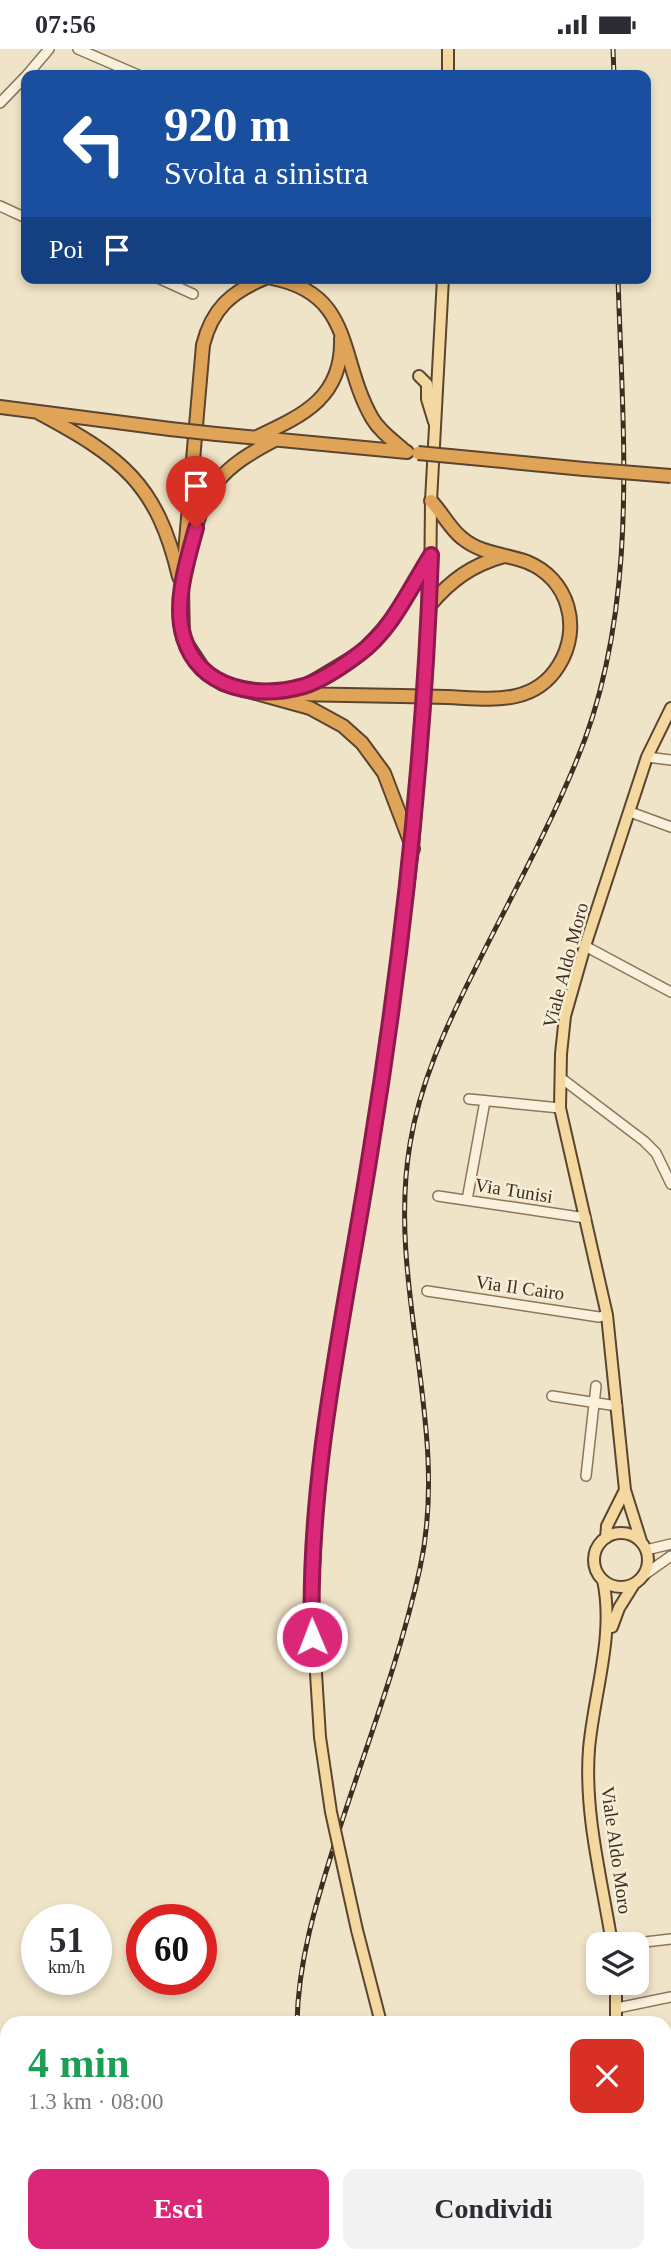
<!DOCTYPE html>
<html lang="it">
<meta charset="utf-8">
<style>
:root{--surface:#fff;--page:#f2f2f3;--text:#2b2b33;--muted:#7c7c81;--accent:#db2777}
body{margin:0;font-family:"Times New Roman",serif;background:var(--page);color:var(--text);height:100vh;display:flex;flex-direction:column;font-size:26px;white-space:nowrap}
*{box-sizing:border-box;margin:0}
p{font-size:23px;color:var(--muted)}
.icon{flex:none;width:38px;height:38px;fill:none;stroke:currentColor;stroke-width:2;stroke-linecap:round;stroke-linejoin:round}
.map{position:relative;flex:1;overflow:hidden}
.drawer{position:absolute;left:0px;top:1967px;width:672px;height:247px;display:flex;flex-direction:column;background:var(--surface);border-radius:21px 21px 0 0;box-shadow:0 4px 10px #0003}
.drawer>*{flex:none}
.guide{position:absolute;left:21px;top:21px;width:630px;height:214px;border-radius:14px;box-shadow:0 4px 10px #0003;background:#1a4fa0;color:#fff;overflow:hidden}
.tools{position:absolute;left:586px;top:1883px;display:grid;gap:14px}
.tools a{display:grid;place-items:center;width:63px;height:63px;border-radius:14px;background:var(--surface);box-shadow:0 4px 10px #0003;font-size:35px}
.speed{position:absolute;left:21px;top:1855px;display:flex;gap:14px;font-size:35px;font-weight:700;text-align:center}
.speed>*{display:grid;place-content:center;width:91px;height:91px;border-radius:50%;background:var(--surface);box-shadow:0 4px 10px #0003;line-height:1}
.speed small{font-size:18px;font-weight:400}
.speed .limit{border:10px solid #d22;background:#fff;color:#111}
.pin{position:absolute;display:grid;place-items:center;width:60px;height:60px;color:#fff;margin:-72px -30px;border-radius:50% 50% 50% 0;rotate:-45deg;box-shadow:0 0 7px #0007}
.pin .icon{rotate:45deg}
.me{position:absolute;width:77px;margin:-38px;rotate:359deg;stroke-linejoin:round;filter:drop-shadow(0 0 5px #0008)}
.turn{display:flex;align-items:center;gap:24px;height:147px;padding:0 28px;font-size:32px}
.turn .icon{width:91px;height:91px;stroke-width:2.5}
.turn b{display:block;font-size:49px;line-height:60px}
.then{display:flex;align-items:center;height:66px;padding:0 28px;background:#0003;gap:14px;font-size:26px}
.round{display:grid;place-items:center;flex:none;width:74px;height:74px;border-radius:14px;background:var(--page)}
.summary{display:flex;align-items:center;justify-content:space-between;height:119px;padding:0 28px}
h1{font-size:42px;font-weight:700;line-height:52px;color:#1e9e55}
.button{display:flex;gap:14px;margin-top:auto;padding:14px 28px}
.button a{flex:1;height:80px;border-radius:14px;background:var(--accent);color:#fff;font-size:28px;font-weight:700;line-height:80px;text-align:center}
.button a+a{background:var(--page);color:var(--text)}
.status{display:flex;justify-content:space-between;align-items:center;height:49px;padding:0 35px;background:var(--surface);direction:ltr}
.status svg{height:19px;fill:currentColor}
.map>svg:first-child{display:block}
</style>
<div class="status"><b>07:56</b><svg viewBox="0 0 49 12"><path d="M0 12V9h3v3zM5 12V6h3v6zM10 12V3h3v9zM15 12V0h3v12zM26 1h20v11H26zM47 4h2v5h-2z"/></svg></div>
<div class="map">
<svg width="671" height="2213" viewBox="0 0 671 2213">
<rect width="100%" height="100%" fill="#f0e4c8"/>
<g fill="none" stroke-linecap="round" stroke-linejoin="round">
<g stroke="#8d765c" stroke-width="12">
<path id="minor" d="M78,0L138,26
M27,26L49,0
M0,54L26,27
M0,157L26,169
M158,229L193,245
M647,708L671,711
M630,763L671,778
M585,897L671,943
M561,1029L644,1092L656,1104L671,1135
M469,1050L560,1059
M438,1147L586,1169
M467,1151L485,1052
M427,1242L599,1268L607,1266
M552,1347L617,1357
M586,1427L596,1337
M646,1501L671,1495
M644,1526L671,1507
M628,1895L671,1890
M617,1959L671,1948
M665,2053L671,2054
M665,2176L671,2196"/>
</g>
<g stroke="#5b4430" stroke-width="14">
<path id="major" d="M448,26V0
M419,327L427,335V350L434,373
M594 1511a27 27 0 1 1 54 0a27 27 0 1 1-54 0Z
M606,1489L607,1477L625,1441
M641,1492L625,1441L607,1266L560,1059L561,1005L565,967L585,897L647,708L671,659
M603,1531C615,1587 594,1643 589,1700C584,1765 602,1831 612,1895
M612,1578L619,1559L634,1535
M320,1688L312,1561L317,1457L324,1379L393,960L413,800L430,556L431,452L443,229
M357,1881L381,1974
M616,1974V1934
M443,2207L445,2213
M478,2207L484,2213
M540,2213L545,2207
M572,2213L574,2207"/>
</g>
<g stroke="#5b4430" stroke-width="16">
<path id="highway" d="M265,229C231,243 212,260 203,296L182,538L183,589L206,624L223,635L310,659L343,677L362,694L384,724L413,800
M272,229C355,245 338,310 372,369C380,383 394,392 406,403
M0,358L170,380
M39,364C121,408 157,434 179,528
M216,385L407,403
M257,388C304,366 343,348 341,289
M471,409L584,420
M431,452C442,463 450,480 462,489C481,505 505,505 527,513C569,530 582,579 559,616C534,657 491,650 448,648
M191,497C205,437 221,419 275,391
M430,556C451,531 472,516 504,507
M268,644L305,637L362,603L391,572L431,506
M292,645L401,647"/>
</g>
<use href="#minor" stroke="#faf1dc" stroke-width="9"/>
<use href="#major" stroke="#f3d9a0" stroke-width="10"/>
<use href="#highway" stroke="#e0a458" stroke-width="12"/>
<g stroke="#3d2e20" stroke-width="5">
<path id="rail" d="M613,0L614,26
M297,1974C298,1913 316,1854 334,1797C363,1705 399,1614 420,1519C451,1378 386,1237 410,1095C420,1034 445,980 472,926C507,855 546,786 576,713C640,561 623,390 618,229
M340,2207L343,2213"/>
</g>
<use href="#rail" stroke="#f7eed8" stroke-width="2.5" stroke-dasharray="8" stroke-linecap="butt"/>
<g stroke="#5b4430" stroke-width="14" stroke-linecap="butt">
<path id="major-bridge" d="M320,1688L331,1763L357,1881"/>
</g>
<g stroke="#5b4430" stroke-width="16" stroke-linecap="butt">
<path id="highway-bridge" d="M170,380L216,385
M418,404L471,409
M584,420L671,427
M401,647L448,648"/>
</g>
<use href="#major-bridge" stroke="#f3d9a0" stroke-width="10"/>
<use href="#highway-bridge" stroke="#e0a458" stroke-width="12"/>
</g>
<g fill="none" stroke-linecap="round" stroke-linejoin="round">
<g stroke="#8e194d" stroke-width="18">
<path id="route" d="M196,479C187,512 173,555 184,589C200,641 258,650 304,637C323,631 343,617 359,605C392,581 410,539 431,506C424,706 403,902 371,1099C346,1261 307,1423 312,1588"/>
</g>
<use href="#route" stroke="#db2777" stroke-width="12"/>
</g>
<g text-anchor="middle" stroke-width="5" stroke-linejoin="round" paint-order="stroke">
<g font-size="19" fill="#3d2e20" stroke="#f7eed8">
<text transform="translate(565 916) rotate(-75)" y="7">Viale Aldo Moro</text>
<text transform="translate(514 1141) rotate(9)" y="7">Via Tunisi</text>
<text transform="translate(520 1238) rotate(8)" y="7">Via Il Cairo</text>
<text transform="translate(617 1801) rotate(82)" y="7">Viale Aldo Moro</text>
</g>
</g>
</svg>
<div class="tools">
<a><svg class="icon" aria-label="layers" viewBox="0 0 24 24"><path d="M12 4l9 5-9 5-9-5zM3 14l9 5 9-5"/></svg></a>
</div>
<div class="speed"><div>51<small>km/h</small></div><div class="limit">60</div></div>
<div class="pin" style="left:196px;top:479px;background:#d93025"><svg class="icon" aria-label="arrive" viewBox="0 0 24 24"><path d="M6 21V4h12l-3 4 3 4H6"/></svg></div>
<svg class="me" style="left:312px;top:1588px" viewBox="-20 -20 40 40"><circle r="17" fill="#db2777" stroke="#fff" stroke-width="3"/><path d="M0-11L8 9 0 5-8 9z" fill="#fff"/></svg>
<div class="guide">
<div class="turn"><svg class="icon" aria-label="left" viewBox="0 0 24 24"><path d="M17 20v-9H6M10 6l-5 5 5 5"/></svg><div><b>920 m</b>Svolta a sinistra</div></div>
<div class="then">Poi<svg class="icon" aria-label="arrive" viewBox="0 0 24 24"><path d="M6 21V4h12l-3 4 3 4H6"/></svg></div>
</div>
<section class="drawer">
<div class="summary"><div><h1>4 min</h1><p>1.3 km · 08:00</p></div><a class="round" style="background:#d93025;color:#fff"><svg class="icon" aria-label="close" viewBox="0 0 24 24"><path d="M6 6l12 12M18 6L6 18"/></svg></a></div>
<div class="button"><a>Esci</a><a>Condividi</a></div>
</section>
</div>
